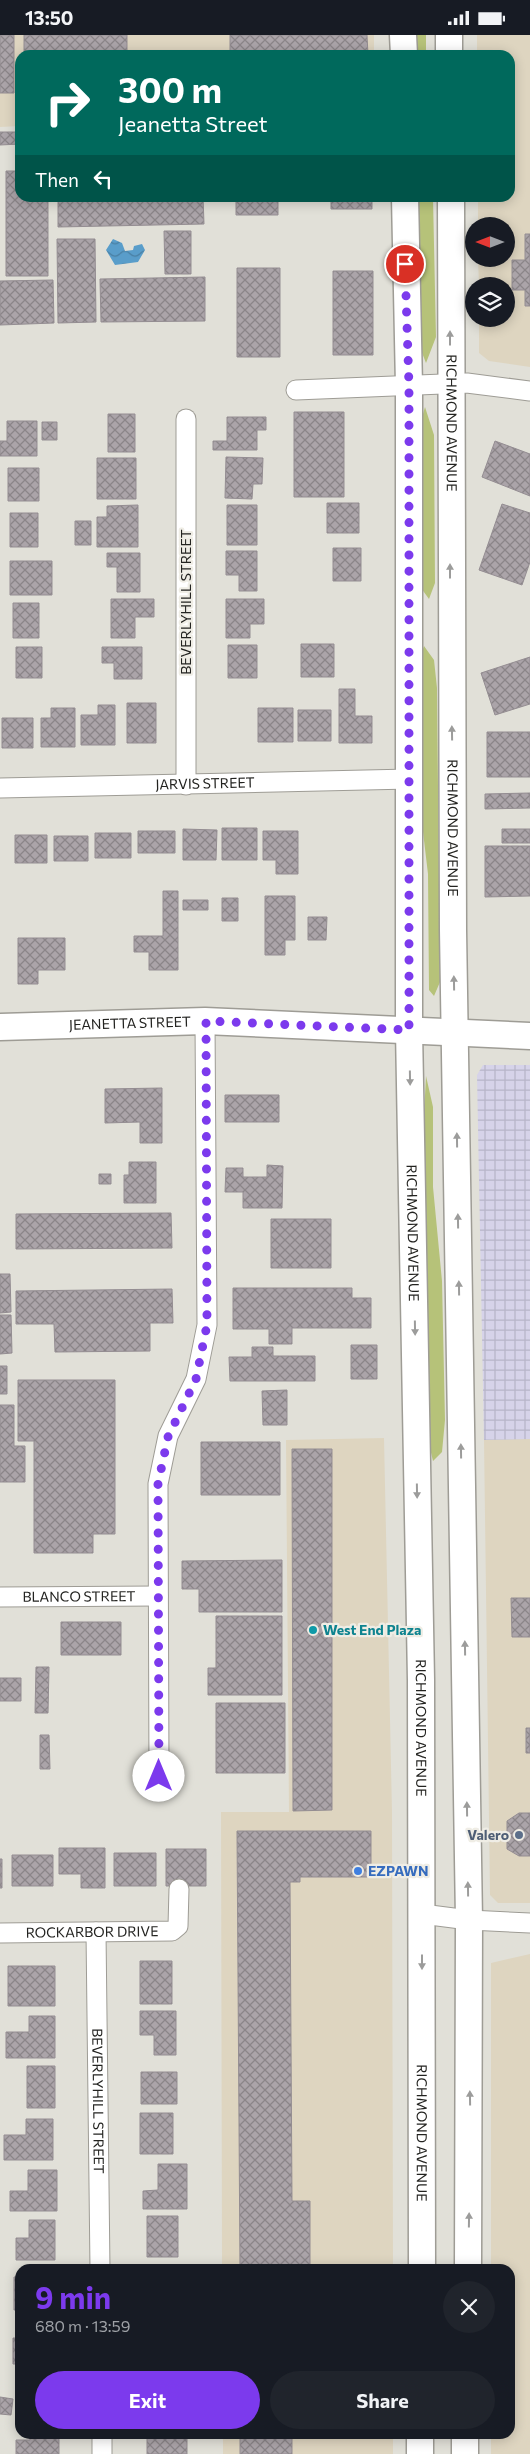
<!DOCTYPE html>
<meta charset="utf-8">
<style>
:root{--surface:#171b24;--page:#20242c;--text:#f1f3f6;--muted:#9ea1a6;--accent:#7c3aed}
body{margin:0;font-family:Commissioner,sans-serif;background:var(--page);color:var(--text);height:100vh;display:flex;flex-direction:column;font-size:19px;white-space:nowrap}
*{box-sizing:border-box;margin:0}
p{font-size:16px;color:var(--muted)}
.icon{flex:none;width:28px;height:28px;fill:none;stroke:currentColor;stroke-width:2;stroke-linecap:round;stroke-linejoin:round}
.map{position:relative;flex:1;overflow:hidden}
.details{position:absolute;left:15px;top:2229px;width:500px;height:175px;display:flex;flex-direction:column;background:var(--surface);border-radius:15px;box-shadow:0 2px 12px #0003}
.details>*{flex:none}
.guide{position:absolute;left:15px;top:15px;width:500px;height:152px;border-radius:15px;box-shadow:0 2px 12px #0003;background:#00695c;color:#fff;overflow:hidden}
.needle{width:32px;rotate:270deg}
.tools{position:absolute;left:465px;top:182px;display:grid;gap:10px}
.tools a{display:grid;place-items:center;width:50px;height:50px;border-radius:50%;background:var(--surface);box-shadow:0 2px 12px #0003;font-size:25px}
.pin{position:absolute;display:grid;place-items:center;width:42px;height:42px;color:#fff;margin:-21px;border:2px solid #fff;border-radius:50%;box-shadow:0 1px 5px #0007}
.me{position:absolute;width:55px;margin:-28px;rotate:0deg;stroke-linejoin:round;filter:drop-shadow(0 0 4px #0008)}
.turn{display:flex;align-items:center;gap:18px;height:105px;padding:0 20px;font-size:22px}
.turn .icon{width:65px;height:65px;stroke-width:2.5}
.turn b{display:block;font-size:35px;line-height:42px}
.then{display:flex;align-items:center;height:48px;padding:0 20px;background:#0003;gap:10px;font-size:19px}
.round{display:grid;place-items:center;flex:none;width:52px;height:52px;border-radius:26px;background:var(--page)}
.headline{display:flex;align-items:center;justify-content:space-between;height:85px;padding:0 20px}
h1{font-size:30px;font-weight:700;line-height:38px;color:var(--accent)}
.action{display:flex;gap:10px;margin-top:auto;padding:10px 20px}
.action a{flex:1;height:58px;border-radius:30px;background:var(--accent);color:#fff;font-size:20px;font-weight:700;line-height:58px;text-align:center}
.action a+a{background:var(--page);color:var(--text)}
.status{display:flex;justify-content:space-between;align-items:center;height:35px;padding:0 25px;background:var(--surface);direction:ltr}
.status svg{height:14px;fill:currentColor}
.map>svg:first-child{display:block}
</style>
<div class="status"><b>13:50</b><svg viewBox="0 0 49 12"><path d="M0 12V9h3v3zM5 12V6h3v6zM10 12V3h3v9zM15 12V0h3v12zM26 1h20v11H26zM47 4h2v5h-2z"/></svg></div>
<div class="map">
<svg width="530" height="2419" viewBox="0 0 530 2419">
<defs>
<pattern id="industrial-grid" width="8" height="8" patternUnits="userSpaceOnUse" patternTransform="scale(1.25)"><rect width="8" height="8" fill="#d6d3e9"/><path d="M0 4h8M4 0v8" fill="none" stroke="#b7b5c8"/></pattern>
<pattern id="water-waves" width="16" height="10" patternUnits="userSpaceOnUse" patternTransform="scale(1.25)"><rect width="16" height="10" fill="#599dca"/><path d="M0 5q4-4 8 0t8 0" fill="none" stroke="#4980a4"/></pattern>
<pattern id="building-cross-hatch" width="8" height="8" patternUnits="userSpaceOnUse" patternTransform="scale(1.25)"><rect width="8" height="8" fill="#aba4a9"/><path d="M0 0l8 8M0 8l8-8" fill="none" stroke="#8b8589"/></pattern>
</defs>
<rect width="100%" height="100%" fill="#e1e0d8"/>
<path fill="#ded5c0" d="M0,0H374V20H20V91L0,92Z
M477,0H530V332L489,326L479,318V284H506V251H479L478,224H506V191H478V163L510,162V20H477Z
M384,1403L392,1777L393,2234H222L221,1777H289L286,1405Z
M530,1404V1868H498L490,1860L484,1405Z
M530,1919V2419H491V2399H510V2234H491V1928Z
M223,2399H393V2419H223Z"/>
<path fill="url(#industrial-grid)" d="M483,1030H530V1404L484,1405L477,1040Z"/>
<path fill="#b6c279" d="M411,0H426V20H411Z
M413,163H433L436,302L426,328L414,297Z
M425,372L434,400L435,548L429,564L421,553L416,403Z
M424,611L434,625L437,653L440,947L434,961L429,955L428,839L423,797L417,631Z
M426,1041L433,1072V1152L442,1246L445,1385L442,1417L433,1426L425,1393L421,1138Z"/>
<path fill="url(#water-waves)" d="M113,204L122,208L125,216L133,215L134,211L142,209L145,215L138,227L115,230L106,215Z"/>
<path fill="url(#building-cross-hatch)" stroke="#948d92" d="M0,0H14V58H0Z
M24,0H127V20H24Z
M230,0H367L368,20H230Z
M0,97H20V109L0,110Z
M6,136H20V162H48V241H6Z
M58,162H203L204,189L58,192Z
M236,162H278V180H236Z
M331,162H372V174H331Z
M164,196H191V239H165Z
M525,199H530V271H525V255H512V225H525Z
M57,204H95L96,287L58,288Z
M237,233H280V322H237Z
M333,236H373V320H333Z
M205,242V286L101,287L100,244Z
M53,245L54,288L0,290V246Z
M294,377H344V462H294Z
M108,379H135V417H108Z
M227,382H266V395H257V415H213V406H227Z
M7,386H37V421H0V406H7Z
M42,387H57V405H42Z
M495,406L530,419V461L482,442Z
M226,422L263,423L262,449H253L252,464L225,463Z
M97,423H136V464H97Z
M8,433H39V466H8Z
M327,468H359V498H327Z
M502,469L530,478V527L522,550L479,535Z
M138,470V512H97V482H107V471Z
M227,470H257V510H227Z
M10,478H38V512H10Z
M75,486H91V510H75Z
M333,513H361V546H333Z
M226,516H257V556H239V540H226Z
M107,518H140V557H117V532H107Z
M10,526H52V560H10Z
M111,564H154V582H135V603H111Z
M226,564H264V589H250V603H226Z
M13,568H39V603H13Z
M301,609H334V642H301Z
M228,610H257V643H228Z
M16,612H42V643H16Z
M102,612H142V644H114V628H102Z
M530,622V669L495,680L481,638Z
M339,654H355V681H372V708H339Z
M127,668H156V708H127Z
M98,670H115V710H81V680H98Z
M51,673H75V712H41V683H51Z
M258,673H293V707H258Z
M298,675H331V706H298Z
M2,683H33V713H2Z
M487,697H530V742H487Z
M530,758V773L485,774V759Z
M222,793H257V825H222Z
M183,794L217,795L216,825H183Z
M502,794H530V808H502Z
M138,796H175V818H138Z
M263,796H298V839H276V825H263Z
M95,798H131V823H95Z
M15,800H47V828H15Z
M54,801H88V826H54Z
M485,811H530V861L485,862Z
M163,856H178V935H149V917H134V901H163Z
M265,861H295V905H285V920H265Z
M222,863H238V886H222Z
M183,865H208V875H183Z
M308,882H327L326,905H308Z
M18,903H65V935H38V949H18Z
M162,1053V1108H140V1087L105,1088V1054Z
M225,1060H279V1087H225Z
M129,1127H156V1168H124V1140H129Z
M267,1130L283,1131L282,1173H243V1157H225L226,1133H243V1142H267Z
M99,1139H111V1149H99Z
M171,1178L172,1213L16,1214V1179Z
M271,1184H331V1233H271Z
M0,1239H10L11,1277L0,1278Z
M233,1253H352V1263H371V1293H292V1309H269V1294H233Z
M172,1254L173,1288H150V1316L55,1317L54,1289H16V1256Z
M0,1280H11L12,1318L0,1319Z
M351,1310H377V1344H351Z
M252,1312H273V1321H315V1346H230L229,1322H252Z
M0,1331H7V1359H0Z
M18,1345H115V1499H93V1518H34V1406H18Z
M287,1355V1390H263L262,1356Z
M0,1370H14V1411H25V1447H0Z
M201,1407H280V1460H201Z
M292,1414H332V1775L293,1776Z
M282,1525V1577H199V1554H182V1526Z
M511,1563H530V1602H512Z
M216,1581H282V1660H208V1633H216Z
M61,1587H121V1620H61Z
M36,1632H49L48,1678H35Z
M0,1643H21V1666H0Z
M216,1668H285V1738H216Z
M526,1693H530V1718H526Z
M40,1700H49L50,1734H40Z
M519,1778H530V1821H519L507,1814V1786Z
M237,1796H371V1842H300V1847H290L292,2166H310V2234H240Z
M59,1813H105V1853H81V1839H59Z
M166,1814H206V1851H166Z
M114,1818H156V1851H114Z
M12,1820H53V1851H12Z
M0,1824H2V1853H0Z
M140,1926H172V1969H140Z
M8,1931H55V1971H8Z
M140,1976H176V2020H154V2000H140Z
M29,1981H55V2023H6V1997H29Z
M27,2031H55V2073H27Z
M141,2037H177V2069H141Z
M140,2078H173V2119H140Z
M26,2084H53V2125H4V2100H26Z
M158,2129H187V2174H143V2156L158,2155Z
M28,2135H57V2176H10V2156H28Z
M147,2181H178V2222H147Z
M29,2185H55V2225H16V2203H29Z
M143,2233H175V2234H143Z
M14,2242H20V2275H14Z
M13,2303H20V2329H13Z
M0,2362L13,2364L11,2380L0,2379Z
M30,2399H59V2419H16V2405H30Z
M147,2399H177V2402H187V2419H147Z
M240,2399H292V2419H240Z"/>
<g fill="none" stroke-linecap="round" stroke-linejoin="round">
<g stroke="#9e9c95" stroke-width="21">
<g id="street">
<path d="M296,355L467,348L530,356"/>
<path d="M186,384V750"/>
<path id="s1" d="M0,753L410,744"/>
<path id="s2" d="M0,1562L158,1561"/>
<path d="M159,1741L158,1449L168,1401L196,1344L207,1290L205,986"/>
<path d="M422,1879L469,1885L530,1888"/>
<path id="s3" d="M96,1897L100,2234"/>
<path id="s4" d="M0,1898L172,1896L178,1891L179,1854"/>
<path d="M102,2399V2419"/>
</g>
</g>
<g stroke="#9e9c95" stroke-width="29">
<g id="secondary">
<path d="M403,0L404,20"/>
<path d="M449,0V20"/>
<path id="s5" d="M405,162L409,351V995L421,1645L422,2234"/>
<path id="s6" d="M451,162L453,895L469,1885L468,2234"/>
<path id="s7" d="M0,992L205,986L530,1001"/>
<path d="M420,2419V2399"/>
<path d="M465,2419V2399"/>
</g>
</g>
<use href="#street" stroke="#fff" stroke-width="19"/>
<use href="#secondary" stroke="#fff" stroke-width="26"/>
</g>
<defs><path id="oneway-solid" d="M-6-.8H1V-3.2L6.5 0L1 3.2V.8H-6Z" transform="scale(1.25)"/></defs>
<g fill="#9c9c9b">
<use href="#oneway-solid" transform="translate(450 303) rotate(-90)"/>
<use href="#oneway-solid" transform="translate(450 536) rotate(-90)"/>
<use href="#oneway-solid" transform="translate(452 698) rotate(-91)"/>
<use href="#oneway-solid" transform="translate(454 948) rotate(-91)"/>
<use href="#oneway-solid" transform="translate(410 1043) rotate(89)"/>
<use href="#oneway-solid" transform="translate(457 1105) rotate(-91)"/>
<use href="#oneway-solid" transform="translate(458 1186) rotate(-91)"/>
<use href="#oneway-solid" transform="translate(459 1253) rotate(-91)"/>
<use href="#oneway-solid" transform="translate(415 1293) rotate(89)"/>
<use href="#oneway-solid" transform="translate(461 1416) rotate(-91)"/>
<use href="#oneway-solid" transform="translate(417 1456) rotate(89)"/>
<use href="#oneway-solid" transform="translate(465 1613) rotate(-91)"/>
<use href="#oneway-solid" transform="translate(467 1774) rotate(-91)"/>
<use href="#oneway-solid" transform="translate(468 1854) rotate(-91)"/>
<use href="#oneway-solid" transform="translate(422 1927) rotate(90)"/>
<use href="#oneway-solid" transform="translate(470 2063) rotate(-91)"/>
<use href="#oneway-solid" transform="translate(469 2185) rotate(-89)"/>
</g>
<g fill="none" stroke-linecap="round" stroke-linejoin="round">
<path stroke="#7c3aed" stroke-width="9" stroke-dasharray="0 16.2" d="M159,1741L158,1449L168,1402L196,1344L207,1290L206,986L409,995V351L405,229"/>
</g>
<circle fill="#0f9aa8" stroke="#efede5" stroke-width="2" cx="313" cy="1595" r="5"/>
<circle fill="#5c6f8a" stroke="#efede5" stroke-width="2" cx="519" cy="1800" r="5"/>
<circle fill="#3f7fe0" stroke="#efede5" stroke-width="2" cx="358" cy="1836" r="5"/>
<g text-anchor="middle" stroke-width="4.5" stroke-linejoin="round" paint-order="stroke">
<g font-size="14" fill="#232320" stroke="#efede5">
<text dy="5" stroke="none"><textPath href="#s6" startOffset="226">RICHMOND AVENUE</textPath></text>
<text transform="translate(186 567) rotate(-90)" y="5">BEVERLYHILL STREET</text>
<text dy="5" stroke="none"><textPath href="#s1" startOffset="205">JARVIS STREET</textPath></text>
<text dy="5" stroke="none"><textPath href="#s6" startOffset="631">RICHMOND AVENUE</textPath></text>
<text dy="5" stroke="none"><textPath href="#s7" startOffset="130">JEANETTA STREET</textPath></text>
<text dy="5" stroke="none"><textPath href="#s5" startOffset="1036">RICHMOND AVENUE</textPath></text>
<text dy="5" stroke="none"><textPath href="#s2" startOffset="79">BLANCO STREET</textPath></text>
<text dy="5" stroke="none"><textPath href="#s5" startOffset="1531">RICHMOND AVENUE</textPath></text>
<text dy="5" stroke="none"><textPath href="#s4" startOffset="92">ROCKARBOR DRIVE</textPath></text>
<text dy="5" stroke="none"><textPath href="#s3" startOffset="169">BEVERLYHILL STREET</textPath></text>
<text dy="5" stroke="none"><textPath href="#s5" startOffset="1936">RICHMOND AVENUE</textPath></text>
</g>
<g font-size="14" font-weight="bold" fill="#0d838f" stroke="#efede5" text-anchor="start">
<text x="323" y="1600">West End Plaza</text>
</g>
<g font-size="14" font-weight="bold" fill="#4e5e75" stroke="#efede5" text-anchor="end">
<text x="509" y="1805">Valero</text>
</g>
<g font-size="14" font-weight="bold" fill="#366cbe" stroke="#efede5" text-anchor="start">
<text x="368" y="1841">EZPAWN</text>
</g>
</g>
</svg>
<div class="tools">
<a><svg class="needle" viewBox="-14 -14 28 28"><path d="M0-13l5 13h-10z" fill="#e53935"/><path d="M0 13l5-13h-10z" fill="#9ea1a6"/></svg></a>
<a><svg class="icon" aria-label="layers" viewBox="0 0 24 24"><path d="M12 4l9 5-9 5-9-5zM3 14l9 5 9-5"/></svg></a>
</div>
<div class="pin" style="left:405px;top:229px;background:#d93025"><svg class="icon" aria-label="arrive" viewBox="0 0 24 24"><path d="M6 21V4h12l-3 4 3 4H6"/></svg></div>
<svg class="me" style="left:159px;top:1741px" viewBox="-20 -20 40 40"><circle r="19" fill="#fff"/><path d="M0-13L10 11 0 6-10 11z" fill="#7c3aed"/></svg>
<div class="guide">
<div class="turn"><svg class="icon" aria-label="right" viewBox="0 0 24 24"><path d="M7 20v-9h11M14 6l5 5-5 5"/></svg><div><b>300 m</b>Jeanetta Street</div></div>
<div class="then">Then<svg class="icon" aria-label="left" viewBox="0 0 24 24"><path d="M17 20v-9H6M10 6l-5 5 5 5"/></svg></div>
</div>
<section class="details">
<div class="headline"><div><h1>9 min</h1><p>680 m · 13:59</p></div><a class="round"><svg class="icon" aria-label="close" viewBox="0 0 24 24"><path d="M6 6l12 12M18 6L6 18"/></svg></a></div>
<div class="action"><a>Exit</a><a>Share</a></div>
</section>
</div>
